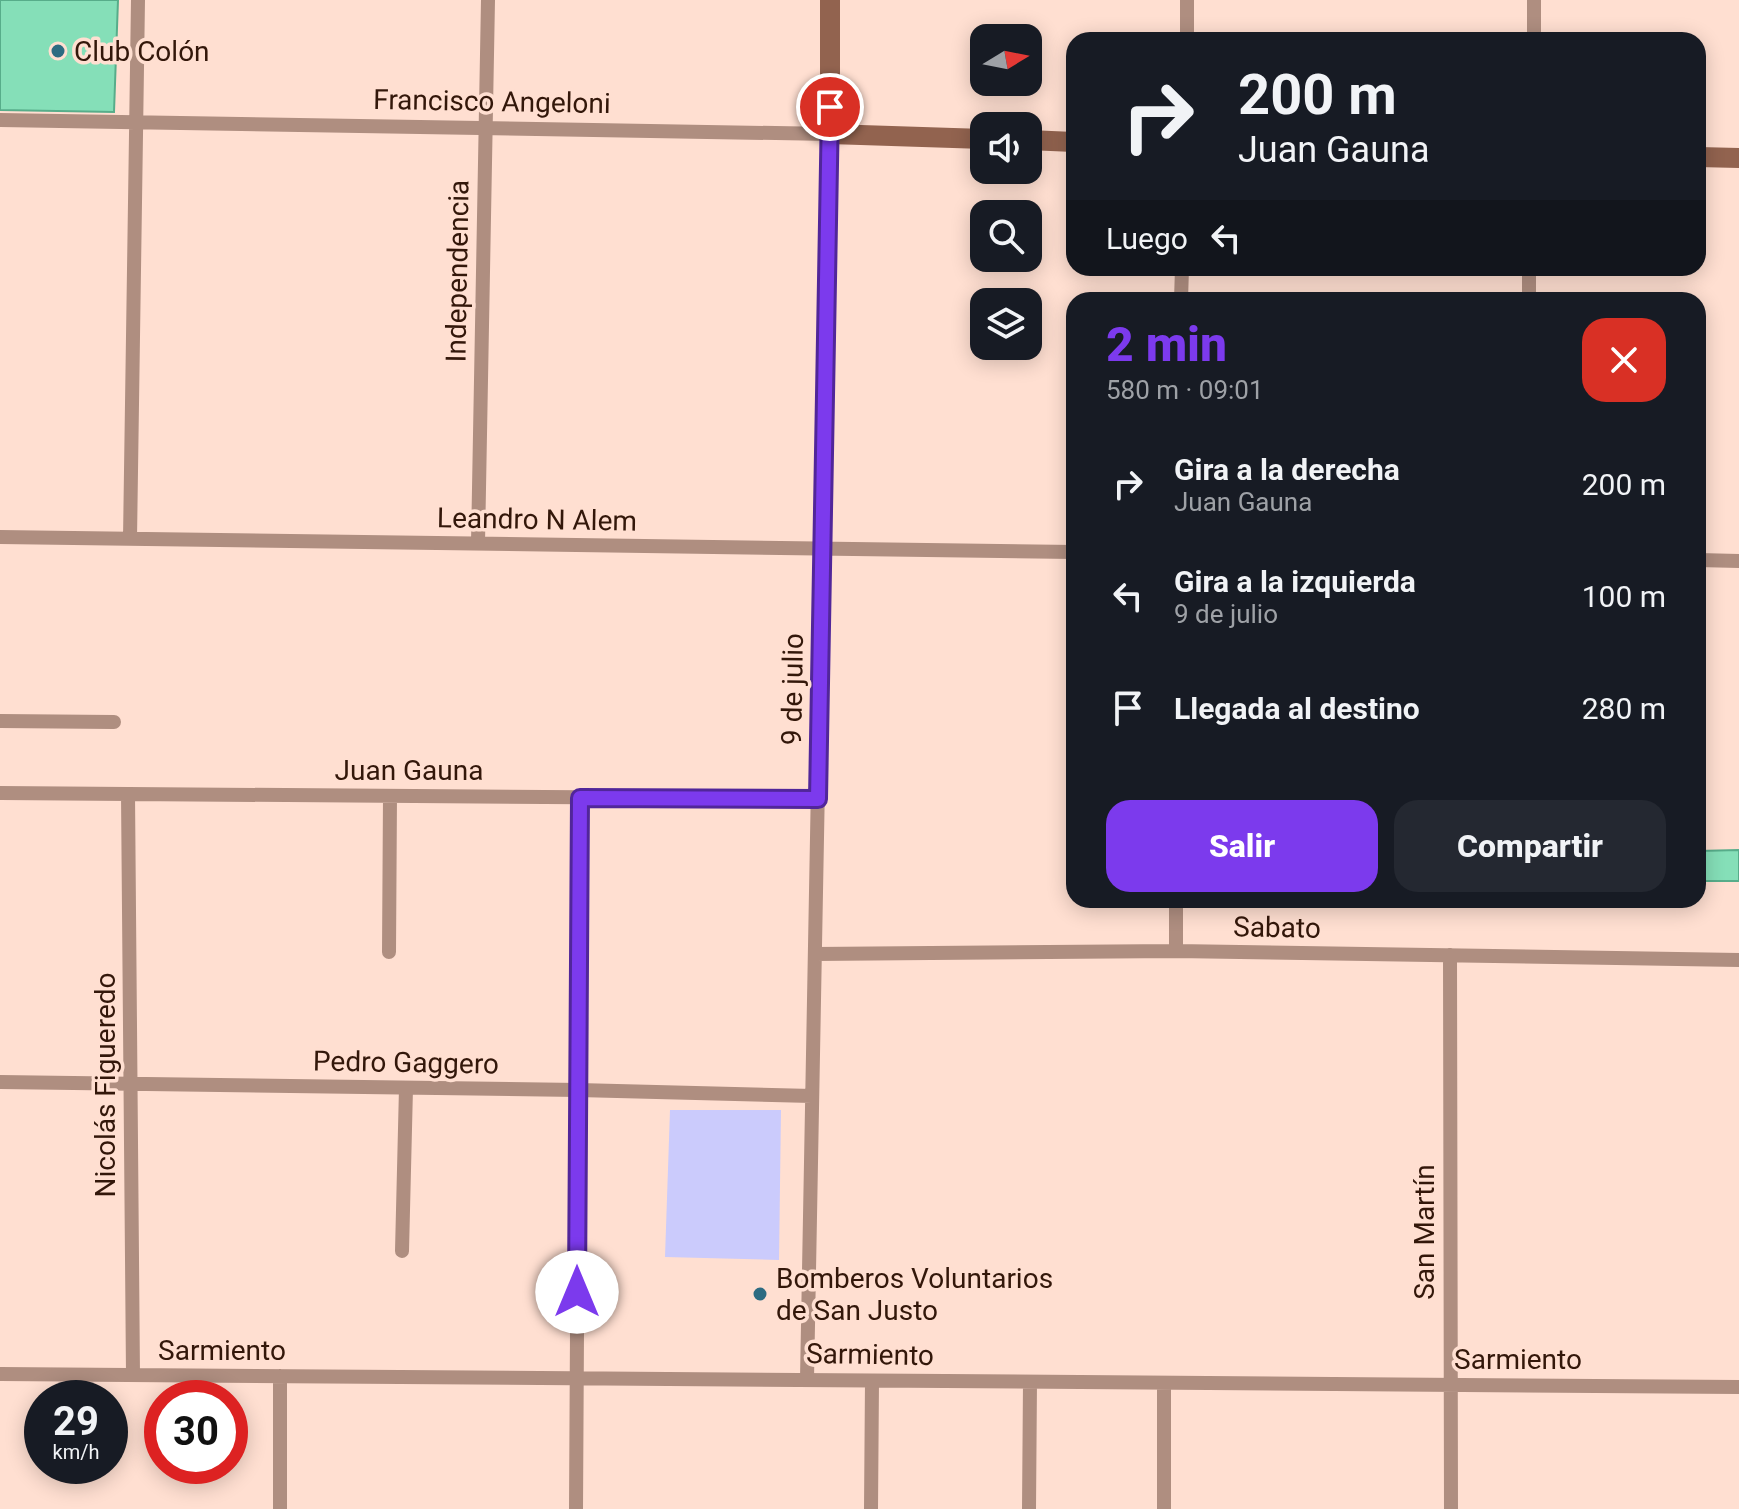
<!DOCTYPE html>
<html lang="es">
<meta charset="utf-8">
<style>
:root{--surface:#171b24;--page:#242831;--text:#f1f3f6;--muted:#9ea1a6;--accent:#7c3aed}
body{margin:0;font-family:Roboto,sans-serif;background:var(--page);color:var(--text);height:100vh;display:flex;flex-direction:column;font-size:30px;white-space:nowrap}
*{box-sizing:border-box;margin:0}
p{font-size:26px;color:var(--muted)}
.icon{flex:none;width:44px;height:44px;fill:none;stroke:currentColor;stroke-width:2;stroke-linecap:round;stroke-linejoin:round}
.map{position:relative;flex:1;overflow:hidden}
.details{position:absolute;left:1066px;top:292px;width:640px;height:616px;display:flex;flex-direction:column;background:var(--surface);border-radius:24px;box-shadow:0 4px 20px #0003}
.details>*{flex:none}
.guide{position:absolute;left:1066px;top:32px;width:640px;height:244px;border-radius:24px;box-shadow:0 4px 20px #0003;background:#171b24;color:var(--text);overflow:hidden}
.needle{width:52px;rotate:80deg}
.controls{position:absolute;left:970px;top:24px;display:grid;gap:16px}
.controls a{display:grid;place-items:center;width:72px;height:72px;border-radius:16px;background:var(--surface);box-shadow:0 4px 20px #0003;font-size:40px}
.speed{position:absolute;left:24px;top:1380px;display:flex;gap:16px;font-size:40px;font-weight:700;text-align:center}
.speed>*{display:grid;place-content:center;width:104px;height:104px;border-radius:50%;background:var(--surface);box-shadow:0 4px 20px #0003;line-height:1}
.speed small{font-size:20px;font-weight:400}
.speed .limit{border:12px solid #d22;background:#fff;color:#111}
.pin{position:absolute;display:grid;place-items:center;width:68px;height:68px;color:#fff;margin:-34px;border:4px solid #fff;border-radius:50%;box-shadow:0 2px 8px #0007}
.me{position:absolute;width:88px;margin:-44px;rotate:0deg;stroke-linejoin:round;filter:drop-shadow(0 0 6px #0008)}
.turn{display:flex;align-items:center;gap:28px;height:168px;padding:0 40px;font-size:36px}
.turn .icon{width:104px;height:104px;stroke-width:2.5}
.turn b{display:block;font-size:56px;line-height:68px}
.then{display:flex;align-items:center;height:76px;padding:0 40px;background:#0003;gap:16px;font-size:30px}
.round{display:grid;place-items:center;flex:none;width:84px;height:84px;border-radius:24px;background:var(--page)}
.head{display:flex;align-items:center;justify-content:space-between;height:136px;padding:0 40px}
h1{font-size:48px;font-weight:800;line-height:60px;color:var(--accent)}
.button{display:flex;gap:16px;margin-top:auto;padding:16px 40px}
.button a{flex:1;height:92px;border-radius:24px;background:var(--accent);color:#fff;font-size:32px;font-weight:800;line-height:92px;text-align:center}
.button a+a{background:var(--page);color:var(--text)}
ul{padding:0;list-style:none}
li{display:flex;align-items:center;gap:24px;height:112px;padding:0 40px}
li div{flex:1}
li b{display:block;font-size:30px}
li em{font-style:normal}
.map>svg:first-child{display:block}
</style>
<div class="map">
<svg width="1739" height="1509" viewBox="0 0 1739 1509">
<rect width="100%" height="100%" fill="#ffdfd1"/>
<path fill="#cbcbfc" d="M670,1110H781L779,1260L665,1257Z"/>
<path fill="#85dfb8" stroke="#57ad8a" stroke-width="2" d="M0,0H118L114,112L0,110Z
M1739,850V881H1698V851Z"/>
<g fill="none" stroke-linecap="round" stroke-linejoin="round">
<path stroke="#af8e80" stroke-width="14" d="M1187,40V0
M1534,40V0
M0,120L830,134L807,1379
M1181,300L1182,268
M1529,300V268
M0,537L1074,552
M130,539L138,0
M478,543L488,0
M1698,560L1739,561
M0,721L114,722
M0,793L818,799
M128,794L133,1375
M1176,951V900
M389,952L390,796
M815,954L1176,951L1739,960
M1450,955L1451,1509
M0,1082L578,1090L812,1096
M402,1251L406,1088
M0,1374L1739,1387
M280,1509V1376
M576,1509L580,798
M871,1509L872,1381
M1029,1509L1030,1382
M1164,1509V1383"/>
<path stroke="#92634f" stroke-width="20" d="M830,0V134L984,139
M1028,140L1074,142
M1698,157L1739,158"/>
</g>
<g fill="none" stroke-linecap="round" stroke-linejoin="round">
<g stroke="#51269a" stroke-width="20">
<path id="route" d="M577,1292L580,798L818,799L830,107"/>
</g>
<use href="#route" stroke="#7c3aed" stroke-width="14"/>
</g>
<g fill="#2d6b81" stroke="#ffdfd1" stroke-width="3">
<circle cx="58" cy="51" r="8"/>
<circle cx="760" cy="1294" r="8"/>
</g>
<g text-anchor="middle" stroke-width="7" stroke-linejoin="round" paint-order="stroke">
<g font-size="28" fill="#33170a" stroke="#ffdfd1" text-anchor="start">
<text x="74" y="61">Club Colón</text>
<text x="776" y="1288">Bomberos Voluntarios<tspan x="776" dy="32">de San Justo</tspan></text>
</g>
<g font-size="28" fill="#33170a" stroke="#ffdfd1">
<text transform="translate(492 101) rotate(1)" y="10">Francisco Angeloni</text>
<text transform="translate(457 271) rotate(-89)" y="10">Independencia</text>
<text transform="translate(537 519) rotate(1)" y="10">Leandro N Alem</text>
<text transform="translate(792 689) rotate(-89)" y="10">9 de julio</text>
<text x="409" y="780">Juan Gauna</text>
<text transform="translate(1277 927) rotate(1)" y="10">Sabato</text>
<text transform="translate(406 1062) rotate(1)" y="10">Pedro Gaggero</text>
<text transform="translate(105 1085) rotate(-90)" y="10">Nicolás Figueredo</text>
<text transform="translate(1424 1232) rotate(-90)" y="10">San Martín</text>
<text x="222" y="1360">Sarmiento</text>
<text transform="translate(870 1354) rotate(1)" y="10">Sarmiento</text>
<text x="1518" y="1369">Sarmiento</text>
</g>
</g>
</svg>
<div class="controls">
<a><svg class="needle" viewBox="-14 -14 28 28"><path d="M0-13l5 13h-10z" fill="#e53935"/><path d="M0 13l5-13h-10z" fill="#9ea1a6"/></svg></a>
<a><svg class="icon" aria-label="sound" viewBox="0 0 24 24"><path d="M4 9h4l5-4v14l-5-4H4zM17 9q2 3 0 6"/></svg></a>
<a><svg class="icon" aria-label="search" viewBox="0 0 24 24"><circle cx="10" cy="10" r="6"/><path d="M15 15l6 6"/></svg></a>
<a><svg class="icon" aria-label="layers" viewBox="0 0 24 24"><path d="M12 4l9 5-9 5-9-5zM3 14l9 5 9-5"/></svg></a>
</div>
<div class="speed"><div>29<small>km/h</small></div><div class="limit">30</div></div>
<div class="pin" style="left:830px;top:107px;background:#d93025"><svg class="icon" aria-label="arrive" viewBox="0 0 24 24"><path d="M6 21V4h12l-3 4 3 4H6"/></svg></div>
<svg class="me" style="left:577px;top:1292px" viewBox="-20 -20 40 40"><circle r="19" fill="#fff"/><path d="M0-13L10 11 0 6-10 11z" fill="#7c3aed"/></svg>
<div class="guide">
<div class="turn"><svg class="icon" aria-label="right" viewBox="0 0 24 24"><path d="M7 20v-9h11M14 6l5 5-5 5"/></svg><div><b>200 m</b>Juan Gauna</div></div>
<div class="then">Luego<svg class="icon" aria-label="left" viewBox="0 0 24 24"><path d="M17 20v-9H6M10 6l-5 5 5 5"/></svg></div>
</div>
<section class="details">
<div class="head"><div><h1>2 min</h1><p>580 m · 09:01</p></div><a class="round" style="background:#d93025;color:#fff"><svg class="icon" aria-label="close" viewBox="0 0 24 24"><path d="M6 6l12 12M18 6L6 18"/></svg></a></div>
<ul>
<li><svg class="icon" aria-label="right" viewBox="0 0 24 24"><path d="M7 20v-9h11M14 6l5 5-5 5"/></svg><div><b>Gira a la derecha</b><p>Juan Gauna</p></div><em>200 m</em></li>
<li><svg class="icon" aria-label="left" viewBox="0 0 24 24"><path d="M17 20v-9H6M10 6l-5 5 5 5"/></svg><div><b>Gira a la izquierda</b><p>9 de julio</p></div><em>100 m</em></li>
<li><svg class="icon" aria-label="arrive" viewBox="0 0 24 24"><path d="M6 21V4h12l-3 4 3 4H6"/></svg><div><b>Llegada al destino</b></div><em>280 m</em></li>
</ul>
<div class="button"><a>Salir</a><a>Compartir</a></div>
</section>
</div>
